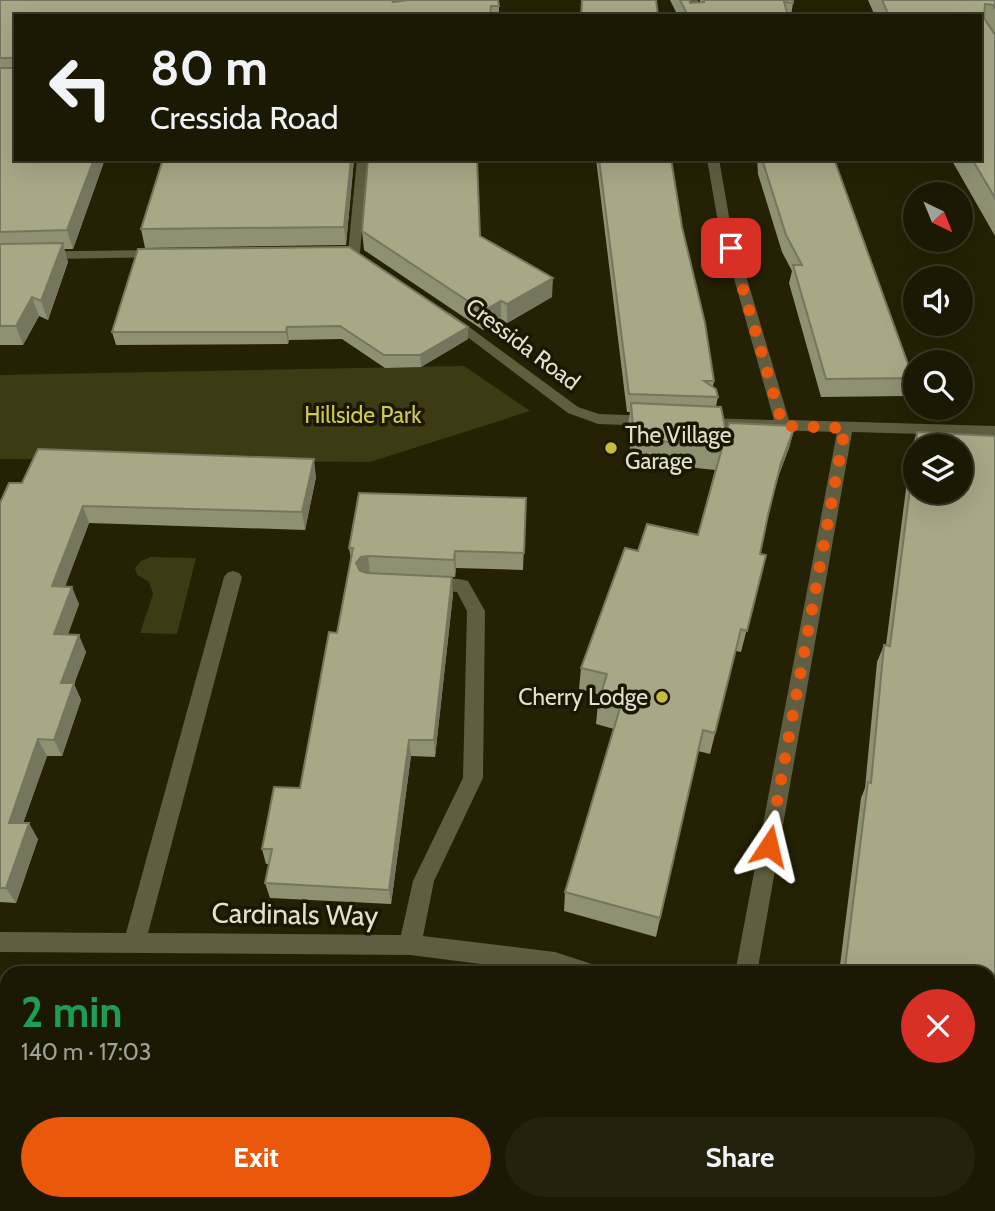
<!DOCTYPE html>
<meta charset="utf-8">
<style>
:root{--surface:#1b1903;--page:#24220d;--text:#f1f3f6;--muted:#a0a09a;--line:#393825;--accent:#ea580c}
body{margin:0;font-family:Cabin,sans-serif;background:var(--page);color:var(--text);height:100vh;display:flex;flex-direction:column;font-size:26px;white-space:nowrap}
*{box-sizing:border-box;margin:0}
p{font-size:23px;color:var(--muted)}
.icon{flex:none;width:38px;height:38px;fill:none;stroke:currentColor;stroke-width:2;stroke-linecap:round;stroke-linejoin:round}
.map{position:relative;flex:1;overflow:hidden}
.side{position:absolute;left:0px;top:966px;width:996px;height:245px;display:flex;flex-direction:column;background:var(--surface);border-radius:21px 21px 0 0;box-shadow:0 7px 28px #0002,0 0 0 2px var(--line)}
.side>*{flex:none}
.guide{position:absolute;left:14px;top:14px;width:968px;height:147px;border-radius:0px;box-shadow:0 7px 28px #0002,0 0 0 2px var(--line);background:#1b1903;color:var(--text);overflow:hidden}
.needle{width:46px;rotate:137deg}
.tools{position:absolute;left:903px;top:182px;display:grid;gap:14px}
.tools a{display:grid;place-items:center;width:70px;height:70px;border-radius:50%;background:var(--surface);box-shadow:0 7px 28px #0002,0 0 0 2px var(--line);font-size:35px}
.pin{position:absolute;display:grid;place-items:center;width:60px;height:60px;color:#fff;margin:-30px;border-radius:14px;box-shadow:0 4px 10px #0006}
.me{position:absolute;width:77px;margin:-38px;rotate:10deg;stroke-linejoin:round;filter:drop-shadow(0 0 5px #0008)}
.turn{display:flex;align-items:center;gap:24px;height:147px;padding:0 21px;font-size:32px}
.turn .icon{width:91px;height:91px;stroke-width:2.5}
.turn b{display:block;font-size:49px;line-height:60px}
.round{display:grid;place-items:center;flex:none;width:74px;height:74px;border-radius:37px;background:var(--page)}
.summary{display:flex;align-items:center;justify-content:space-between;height:119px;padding:0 21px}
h1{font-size:42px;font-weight:700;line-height:52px;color:#1e9e55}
.primary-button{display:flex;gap:14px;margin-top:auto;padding:14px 21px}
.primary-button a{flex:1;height:80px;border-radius:42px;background:var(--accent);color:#fff;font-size:28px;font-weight:700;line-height:80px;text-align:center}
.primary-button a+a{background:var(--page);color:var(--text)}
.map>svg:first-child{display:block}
</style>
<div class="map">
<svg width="995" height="1211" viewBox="0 0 995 1211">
<rect width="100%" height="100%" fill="#242104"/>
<path fill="#3d3b14" d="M464,366L530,411L370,462L0,459V375Z
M151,557L196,558L177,634L140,633L153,594L149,582L137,575L135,568L141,561Z"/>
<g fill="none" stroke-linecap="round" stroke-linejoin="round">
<path fill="#605e40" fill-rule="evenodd" d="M688,0H698L700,16H690Z
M357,159H369L360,252L354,256L348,252Z
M707,159H719L730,222L789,420L995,426V436L852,432L757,973H735L837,432L701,428L693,423L701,418L774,420L718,222Z
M159,250L164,251V257L0,260V252Z
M450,313L578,407L599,414L652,416L660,421L652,426L598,424L568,413L445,320L443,317Z
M233,571L239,573L242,577L148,933L401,935L413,881L463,778L467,611L457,592L423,589L420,584L423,579C436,576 455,578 468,581L485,611L483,778L434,881L423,936L555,952L595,965L598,973H551L410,955L0,952V932L126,933L224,577L227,573Z
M694,1204H720L719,1211H693Z"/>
</g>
<path fill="#909073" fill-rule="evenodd" d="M0,0H400V1L499,6V16H16L105,159L73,249H64L68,262L48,320L39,316L23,345H0Z
M670,0H690V3L700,2V0H793V3L791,16H678Z
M868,0H995V236L951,159H980V16H875Z
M354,159L346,245L145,248L141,229Z
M596,159H671L682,227L714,381L713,386L718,397L716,406L726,432L795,426L789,448L775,485L767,519L760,554L766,555L741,652L736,651L710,754L698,751L656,937L564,911L565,892L614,729L596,724L598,703L601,695L579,689L581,668L638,551L698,535L715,470L631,461L628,426L630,412H627Z
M757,159H834L913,378L908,396L821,397L789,283L792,271L782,252L758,174Z
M362,231L480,236L552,297L507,323L501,320L483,330L364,250Z
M138,249L468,339L421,367L385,368L342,339L289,340L288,344L116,345L112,332Z
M917,432L995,436V1211H810L811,1204H989V973H839L861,798L865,788L877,662L884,645H886L911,450ZM915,446H961V492H915Z
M316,477L305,530L89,523L65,586L79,604L68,634L86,652L74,684L81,700L62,756H47L23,823L38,839L16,903L0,902V503L22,483Z
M526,498L523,570L456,568L455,577L370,573L453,594L435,757L411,756L391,904L270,898L265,883L269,864H266L262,849L300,788L337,633L351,559L349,548Z
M0,1047H7V1183L0,1182Z"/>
<path fill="#76755e" d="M94,159H105L73,249L67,230Z
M351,159H354L346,245L344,227Z
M63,243L68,262L48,320L41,301Z
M553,278L552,297L507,323V304Z
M32,297L39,316L23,345L16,326Z
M501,301V320L483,330V311Z
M287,327L289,340L288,344L286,332Z
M468,327V339L421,367L420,355Z
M795,426L789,448L775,485L781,463Z
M314,459L316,477L305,530L302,512Z
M83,506L89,523L59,603L52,586Z
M455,551L456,568L455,577L454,560Z
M368,556L370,573L359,581L356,563L361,557Z
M452,577L453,594L435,757L434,740Z
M72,587L79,604L62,651L54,634Z
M79,635L86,652L74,684L81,700L62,756L54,740L61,683Z
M38,739L47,756L18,838L9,823Z
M409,740L411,756L391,904L389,890Z
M29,823L38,839L16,903L6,888Z"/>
<path fill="#a8a786" stroke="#76755e" stroke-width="2" d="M0,0H394L393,2L408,0H498L499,6H491L490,16H16V159H94L67,230L0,232V68H13V58H0Z
M582,0H656L658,16H581Z
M680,0H690V3L704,2V0H793V3L784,2L788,16H688Z
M882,0H995V9L993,5L985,4L984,18L995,35V198L972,159H980V16H889Z
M163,159H351L344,227L141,229Z
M368,159H477L480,236L553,278L507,304L501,301L483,311L362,231Z
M599,159H671L682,227L705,323L714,381H704L716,389L718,397L629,394Z
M762,159H834L913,378L826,379L793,265H802L786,235Z
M63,243L41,301L32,297L16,326H0V244Z
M349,247L468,327L420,355H384L340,326L287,327L286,332H112L138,249Z
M631,403L721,407L726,432L729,423L795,426L781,463L768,515L760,554L766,555L747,631L741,629L715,733L703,730L660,918L565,892L620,708L598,703L607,674L581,668L625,548L638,551L647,524L698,535L722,448L634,438Z
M917,432L995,436V1211H816L817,1204H989V973H842V967L845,968L868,782L871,783L884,645L890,646L915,449V492H961V446H916Z
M38,449L314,459L302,512L83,506L52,586L72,587L54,634L79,635L61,683H74L54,740L38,739L9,823H29L6,888H0V503L9,483H22Z
M359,493L526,498L524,553L455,551L454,560L368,556L361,557L356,563L360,571L367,573L452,577L434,740H409L389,890L265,883L272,849H262L274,787L300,788L329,632L337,633L353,548H349Z
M0,1047H7V1168H0Z
M313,1204H321L338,1211H310Z
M418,1204H562L559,1211H415Z"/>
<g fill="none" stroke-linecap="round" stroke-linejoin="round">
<path stroke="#ea580c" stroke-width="12" stroke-dasharray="0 21.6" d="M731,248L783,426L845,428L769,846"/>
</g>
<g fill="#c5bc3d" stroke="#1a1800" stroke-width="2.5">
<circle cx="611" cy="448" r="7"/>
<circle cx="662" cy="697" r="7"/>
</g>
<g text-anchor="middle" stroke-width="7" stroke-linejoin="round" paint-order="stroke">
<g font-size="23" fill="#e2e1d0" stroke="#1a1800">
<text transform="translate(523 344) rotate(37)" y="8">Cressida Road</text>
</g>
<g font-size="23" fill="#d2c951" stroke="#1a1800">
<text x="363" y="423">Hillside Park</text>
</g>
<g font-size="23" fill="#e2e1d0" stroke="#1a1800" text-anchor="start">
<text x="625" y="443">The Village<tspan x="625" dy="26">Garage</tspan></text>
<text x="648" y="705" text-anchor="end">Cherry Lodge</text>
</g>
<g font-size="28" fill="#e2e1d0" stroke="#1a1800">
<text transform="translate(295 914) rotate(1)" y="10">Cardinals Way</text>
</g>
</g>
</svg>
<div class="tools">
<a><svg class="needle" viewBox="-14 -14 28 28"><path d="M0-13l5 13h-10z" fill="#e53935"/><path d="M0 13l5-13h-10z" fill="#a0a09a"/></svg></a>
<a><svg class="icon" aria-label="sound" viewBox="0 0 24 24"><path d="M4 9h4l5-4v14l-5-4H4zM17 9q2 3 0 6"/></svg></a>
<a><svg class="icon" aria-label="search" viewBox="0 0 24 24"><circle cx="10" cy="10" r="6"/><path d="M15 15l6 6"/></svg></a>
<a><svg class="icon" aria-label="layers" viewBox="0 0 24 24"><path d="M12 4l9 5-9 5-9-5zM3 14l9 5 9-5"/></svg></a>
</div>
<div class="pin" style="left:731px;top:248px;background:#d93025"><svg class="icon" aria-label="arrive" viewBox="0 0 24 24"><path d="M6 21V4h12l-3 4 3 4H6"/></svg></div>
<svg class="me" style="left:769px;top:846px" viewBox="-20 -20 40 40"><path d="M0-17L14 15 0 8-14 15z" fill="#ea580c" stroke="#fff" stroke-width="4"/></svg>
<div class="guide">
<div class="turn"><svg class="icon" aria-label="left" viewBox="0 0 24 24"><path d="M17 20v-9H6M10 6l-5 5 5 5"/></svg><div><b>80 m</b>Cressida Road</div></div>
</div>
<section class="side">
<div class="summary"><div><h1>2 min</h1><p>140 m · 17:03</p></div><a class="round" style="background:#d93025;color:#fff"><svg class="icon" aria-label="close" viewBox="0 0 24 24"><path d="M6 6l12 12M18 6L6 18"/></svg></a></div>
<div class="primary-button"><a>Exit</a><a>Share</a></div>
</section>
</div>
